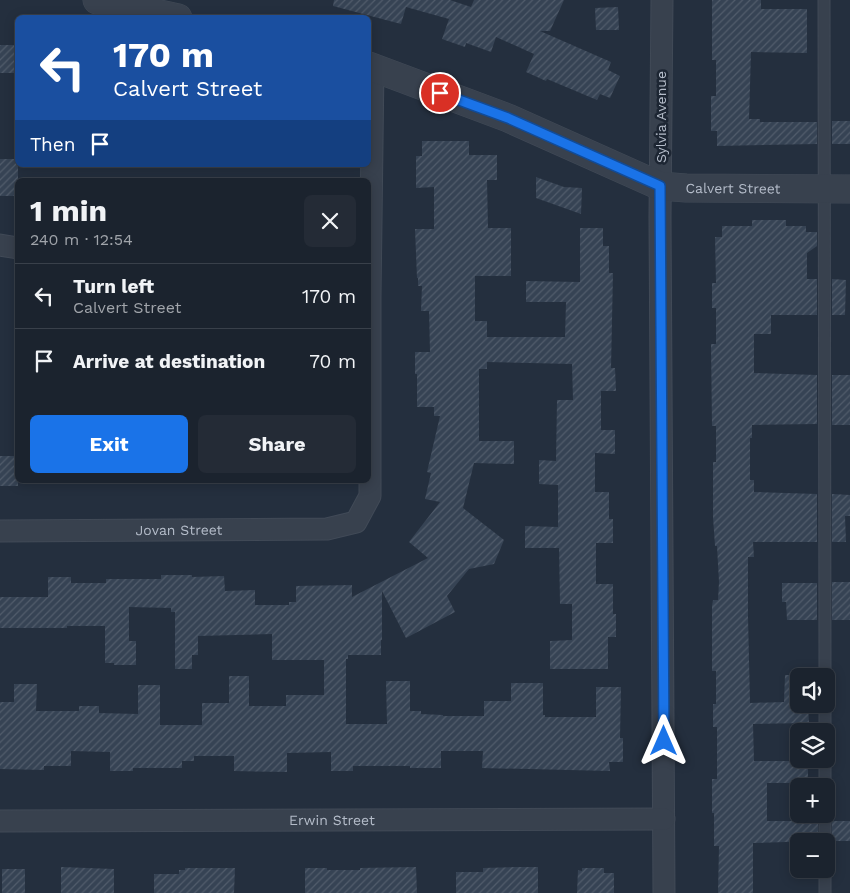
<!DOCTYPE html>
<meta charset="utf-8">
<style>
:root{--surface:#1b232e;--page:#242b36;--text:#f1f3f6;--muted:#a0a4aa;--line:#39404a;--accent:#1a73e8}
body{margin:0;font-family:"Work Sans",sans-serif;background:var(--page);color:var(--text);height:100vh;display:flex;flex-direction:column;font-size:19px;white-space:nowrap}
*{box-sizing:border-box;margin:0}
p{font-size:16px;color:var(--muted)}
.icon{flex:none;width:28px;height:28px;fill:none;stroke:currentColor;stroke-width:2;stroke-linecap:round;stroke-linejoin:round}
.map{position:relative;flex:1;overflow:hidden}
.side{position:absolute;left:15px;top:178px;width:356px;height:305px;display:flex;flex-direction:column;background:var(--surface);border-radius:8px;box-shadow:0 2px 12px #0003,0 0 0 1px var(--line)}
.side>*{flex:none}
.banner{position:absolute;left:15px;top:15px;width:356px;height:152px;border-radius:8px;box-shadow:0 2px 12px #0003,0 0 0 1px var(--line);background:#1a4fa0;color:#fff;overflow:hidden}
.tools{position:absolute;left:790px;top:668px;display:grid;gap:10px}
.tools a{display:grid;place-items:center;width:45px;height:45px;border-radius:8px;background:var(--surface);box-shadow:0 2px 12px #0003,0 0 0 1px var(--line);font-size:25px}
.pin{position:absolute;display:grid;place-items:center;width:42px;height:42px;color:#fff;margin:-21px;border:2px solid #fff;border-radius:50%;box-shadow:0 1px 5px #0007}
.me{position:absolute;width:55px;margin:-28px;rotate:0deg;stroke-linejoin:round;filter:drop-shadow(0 0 4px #0008)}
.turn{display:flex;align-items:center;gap:18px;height:105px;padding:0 15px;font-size:22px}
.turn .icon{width:65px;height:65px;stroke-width:2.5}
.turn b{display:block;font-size:35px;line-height:42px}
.then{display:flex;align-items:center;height:48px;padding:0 15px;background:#0003;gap:10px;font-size:19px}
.round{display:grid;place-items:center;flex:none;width:52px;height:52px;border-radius:8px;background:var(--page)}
.overview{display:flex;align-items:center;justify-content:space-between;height:85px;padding:0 15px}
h1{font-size:30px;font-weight:700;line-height:38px}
.action{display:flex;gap:10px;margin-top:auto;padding:10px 15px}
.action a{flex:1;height:58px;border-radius:8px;background:var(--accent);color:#fff;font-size:20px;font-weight:700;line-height:58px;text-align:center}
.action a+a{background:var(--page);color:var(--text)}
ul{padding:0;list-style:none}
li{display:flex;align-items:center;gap:15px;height:65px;padding:0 15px;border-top:1px solid var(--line)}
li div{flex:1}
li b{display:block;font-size:19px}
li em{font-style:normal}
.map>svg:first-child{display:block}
</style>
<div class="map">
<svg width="850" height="893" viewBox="0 0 850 893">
<defs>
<pattern id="building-hatch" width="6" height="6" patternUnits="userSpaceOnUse" patternTransform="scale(1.25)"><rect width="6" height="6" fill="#364354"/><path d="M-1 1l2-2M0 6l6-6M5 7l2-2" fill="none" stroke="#515c6b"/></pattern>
</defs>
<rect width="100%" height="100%" fill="#242f3e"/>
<path fill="url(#building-hatch)" d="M334,0H450L471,7L474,0H564L550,31H540L611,62L608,70L620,76L610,98L600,94L597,100L547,79L546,81L526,72L534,54L496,37L491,52L466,43L465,47L442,39L449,19L406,7L401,24L333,6Z
M712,0H761V9H807V53L751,52L749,119H760V122H817V144L717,146V131H711V96H716V60H712Z
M618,7L619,30H596L595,8Z
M0,45H18V73H0Z
M832,121H850V144H832Z
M422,141H469V155H497V180H487L488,228H511V276H475V321H487V337H565L566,302H526V281L580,282V228H603V246H609V273H613L611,368H615L616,391H601V430H615V454L595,453V492H609V519H613V543H596V584H613V614H616V637H608V669H550V641L572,640V604H560L559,548H525V526L558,527V485L539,484V460L556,461L557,400H573L572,364L487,362V369H479V441H514V464L474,463L463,508L504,540L494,564L469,569L447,596L455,612L406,638L382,591V640H381V655H348V659H346V724H387L386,681H410V711H421V714L443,715V716H484V701H511V683H543V715H545V717H596V687H621L620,738H623V762H609L610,771L482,768L483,751H441V768H410V766H353V771H331V752L287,753V772L234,771V756H194V761H182V768H133V771H110V752L71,751V766H44V770L0,769V702H14V684H37L36,711H79V706H99V713L138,714V685H160V725H202V703H229V676H249V706H286V695H324V660H272V634L198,636V655H192V669H175V612H171V608L129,607V641H136V665H114V663H105V626H67V628H0V597H48V577H71V583H106V579H161V575H192V577L224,576L225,591L255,590V605H289V602H296V586L352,585V597L428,558L409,542L440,502L425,499L431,473L427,472L440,416H434V407H417V374H415V352H430L429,311H421L422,286H418V278H417L415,229H434V187L416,188V156H422Z
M0,159H18V196H0Z
M536,177L564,187L582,188L581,214L536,198Z
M752,220H786V226H806V232H817V246L807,253V279H817V315H771V334H754V373L817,375V424L752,425V438H750V480H754V492L817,494V542H753L754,557H748V617L750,703L784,702L785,675H808L799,676V704H808L809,723L753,724L754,761H808V783H767V821H818V841L753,843V893H718L719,846H714V813H712V779H717V727H713V704H716V671H712V606L713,600H718L719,582L717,546H715L713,517V462H716V426H712L711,344H716V308H712V283H716L715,237H722V226H752Z
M832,279L846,280L845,315H832Z
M832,375H850V425H832Z
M0,456H18V486H0Z
M832,494L850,495V516H845L846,542H832Z
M832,582H850V620H832Z
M782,583H817V620H787L786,602H782Z
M832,821H850V841H832Z
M61,867L114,869V893H61Z
M416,867L417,893H305V868H327V870H360V868Z
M515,867H538V893H456V872H483V868Z
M185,868H235L234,893H154V874H179V870H185Z
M582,868H604V873H614V893H577L578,870L582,871Z
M2,869H25V893H2Z"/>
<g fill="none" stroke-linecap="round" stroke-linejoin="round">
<g stroke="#414a57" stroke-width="13">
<path id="service" d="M824,0L825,676
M825,704V731
M825,759V786
M825,814V841
M825,869V893"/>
</g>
<g stroke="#414a57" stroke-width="23">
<g id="minor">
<path d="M662,0L660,217L664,893"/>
<path d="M0,245L18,248"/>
<path id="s1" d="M0,531L327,529L356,522L370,496V297L373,67"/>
<path id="s2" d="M0,821L664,819"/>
</g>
</g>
<g stroke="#414a57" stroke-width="29">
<g id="tertiary">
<path d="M97,0L178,18"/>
<path id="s3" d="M369,66L508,118L660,186L686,188L850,189"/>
</g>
</g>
<use href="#service" stroke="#38414e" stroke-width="11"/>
<use href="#minor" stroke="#38414e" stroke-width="21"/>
<use href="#tertiary" stroke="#38414e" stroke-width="28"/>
</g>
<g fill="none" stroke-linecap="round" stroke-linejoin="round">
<g stroke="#114b97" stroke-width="12">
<path id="route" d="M440,93L508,118L660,186L664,741"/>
</g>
<use href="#route" stroke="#1a73e8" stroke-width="9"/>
</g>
<g text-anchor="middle" stroke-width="5" stroke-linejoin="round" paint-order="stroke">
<g font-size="14" fill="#b4bcc9" stroke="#1d2633">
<text transform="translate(661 117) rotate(-90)" y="5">Sylvia Avenue</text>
<text dy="5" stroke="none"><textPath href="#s3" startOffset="388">Calvert Street</textPath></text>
<text dy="5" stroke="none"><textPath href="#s1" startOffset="179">Jovan Street</textPath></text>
<text dy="5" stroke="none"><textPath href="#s2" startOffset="332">Erwin Street</textPath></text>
</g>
</g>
</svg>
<div class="tools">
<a><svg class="icon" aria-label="sound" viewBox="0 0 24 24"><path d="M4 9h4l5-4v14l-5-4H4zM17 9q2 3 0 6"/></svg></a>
<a><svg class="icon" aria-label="layers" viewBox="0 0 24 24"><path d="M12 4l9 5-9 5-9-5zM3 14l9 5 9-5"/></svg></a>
<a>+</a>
<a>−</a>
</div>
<div class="pin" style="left:440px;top:93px;background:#d93025"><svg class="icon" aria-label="arrive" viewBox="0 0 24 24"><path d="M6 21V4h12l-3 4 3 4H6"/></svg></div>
<svg class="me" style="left:664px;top:741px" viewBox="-20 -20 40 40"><path d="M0-17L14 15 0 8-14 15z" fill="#1a73e8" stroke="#fff" stroke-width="4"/></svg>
<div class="banner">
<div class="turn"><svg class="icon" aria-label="left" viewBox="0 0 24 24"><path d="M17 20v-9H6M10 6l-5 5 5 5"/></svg><div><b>170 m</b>Calvert Street</div></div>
<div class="then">Then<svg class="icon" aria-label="arrive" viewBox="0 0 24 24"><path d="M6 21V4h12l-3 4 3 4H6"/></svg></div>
</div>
<section class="side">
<div class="overview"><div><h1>1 min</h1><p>240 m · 12:54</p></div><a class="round"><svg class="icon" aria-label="close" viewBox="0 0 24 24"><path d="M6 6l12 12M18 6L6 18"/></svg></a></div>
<ul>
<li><svg class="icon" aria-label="left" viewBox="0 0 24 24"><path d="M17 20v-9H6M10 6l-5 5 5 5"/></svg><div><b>Turn left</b><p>Calvert Street</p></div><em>170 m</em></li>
<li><svg class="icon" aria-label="arrive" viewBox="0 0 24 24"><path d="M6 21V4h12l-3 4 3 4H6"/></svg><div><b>Arrive at destination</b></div><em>70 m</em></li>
</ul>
<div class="action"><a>Exit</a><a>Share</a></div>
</section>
</div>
